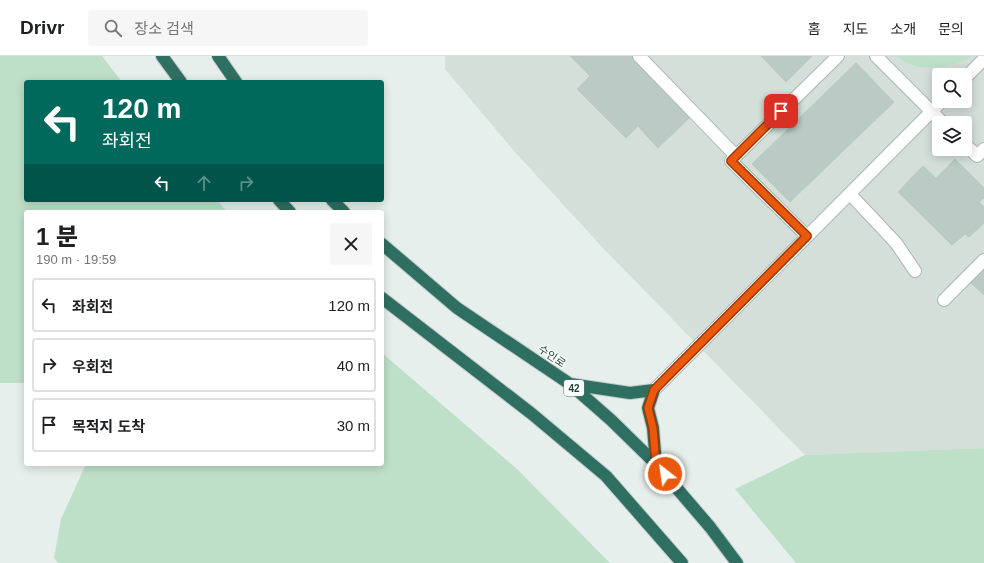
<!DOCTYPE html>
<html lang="ko">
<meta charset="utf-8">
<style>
:root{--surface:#fff;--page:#f6f6f6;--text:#202124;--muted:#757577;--line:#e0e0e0}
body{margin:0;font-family:Helvetica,"Noto Sans KR",sans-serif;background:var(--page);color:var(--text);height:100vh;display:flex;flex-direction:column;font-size:15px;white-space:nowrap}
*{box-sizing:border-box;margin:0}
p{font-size:13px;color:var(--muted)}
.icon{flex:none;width:22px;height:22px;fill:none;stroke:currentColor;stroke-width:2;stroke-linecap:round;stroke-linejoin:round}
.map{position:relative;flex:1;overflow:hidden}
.side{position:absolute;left:24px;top:154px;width:360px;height:256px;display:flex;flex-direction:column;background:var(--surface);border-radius:4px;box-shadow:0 2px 10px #0003}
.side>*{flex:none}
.top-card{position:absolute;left:24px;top:24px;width:360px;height:122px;border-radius:4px;box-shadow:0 2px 10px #0003;background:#00695c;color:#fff;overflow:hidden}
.tools{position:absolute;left:932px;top:12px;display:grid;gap:8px}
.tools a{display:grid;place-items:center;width:40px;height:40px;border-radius:4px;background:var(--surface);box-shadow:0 2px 10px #0003;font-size:20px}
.pin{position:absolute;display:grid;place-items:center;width:34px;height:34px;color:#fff;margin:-17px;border-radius:8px;box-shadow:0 2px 6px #0006}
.me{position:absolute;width:44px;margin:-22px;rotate:330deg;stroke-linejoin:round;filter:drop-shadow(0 0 3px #0008)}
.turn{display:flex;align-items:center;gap:14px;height:84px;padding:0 12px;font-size:18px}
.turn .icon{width:52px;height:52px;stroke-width:2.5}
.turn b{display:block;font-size:28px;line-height:34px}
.lanes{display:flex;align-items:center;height:38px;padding:0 12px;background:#0003;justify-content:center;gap:20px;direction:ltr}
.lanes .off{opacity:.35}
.round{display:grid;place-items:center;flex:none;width:42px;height:42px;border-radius:4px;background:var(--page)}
.summary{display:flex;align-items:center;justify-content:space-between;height:68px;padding:0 12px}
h1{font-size:24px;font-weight:800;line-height:30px}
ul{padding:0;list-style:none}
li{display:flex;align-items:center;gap:12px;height:54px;margin:0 8px 6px;padding:0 4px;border:2px solid var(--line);border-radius:4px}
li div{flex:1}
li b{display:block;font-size:15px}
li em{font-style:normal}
header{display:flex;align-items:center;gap:24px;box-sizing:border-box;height:56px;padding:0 20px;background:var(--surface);border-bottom:1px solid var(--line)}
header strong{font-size:19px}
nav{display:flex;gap:22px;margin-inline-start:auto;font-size:14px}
.search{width:280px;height:36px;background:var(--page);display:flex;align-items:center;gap:10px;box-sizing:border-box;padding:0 14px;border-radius:4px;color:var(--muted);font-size:15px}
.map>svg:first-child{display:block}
</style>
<header>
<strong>Drivr</strong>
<div class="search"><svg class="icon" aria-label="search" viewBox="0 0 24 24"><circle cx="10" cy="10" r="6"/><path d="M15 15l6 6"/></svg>장소 검색</div>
<nav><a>홈</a><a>지도</a><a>소개</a><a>문의</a></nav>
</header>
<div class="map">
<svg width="984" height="507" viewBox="0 0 984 507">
<rect width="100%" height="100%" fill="#e6efeb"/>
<path fill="#d4dfda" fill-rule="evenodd" d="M445,0H984V392L805,399L603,192L514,95L445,13ZM939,19H965V45H939ZM939,67H965V93H939Z"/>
<path fill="#bfe0c8" d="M0,0H102L122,26H26V144H217L227,156H26V327H0Z
M895,0H971C962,9 933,13 920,11C912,11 902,3 895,0Z
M382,297L517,413L610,507H58L54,502L61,463L86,408H382Z
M984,392V507H796L735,433L805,399Z"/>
<path fill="#bbcac4" stroke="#b8c9c2" d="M570,0H631L691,60L658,92L638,70L626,82L577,33L590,20Z
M761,0H812L786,26Z
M856,7L894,46L790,146L752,108Z
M955,103L984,132V142L979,146L984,151V167L969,181L965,178L952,189L898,136L923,110L936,122Z
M984,213V239L970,226Z"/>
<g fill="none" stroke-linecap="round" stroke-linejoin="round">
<g stroke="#a8b8b2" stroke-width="14">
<path id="minor" d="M639,0L736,100
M876,0L943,67
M965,22L984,3
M965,88L977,100L984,93
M850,138L896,187L915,215
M807,180L731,105L838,0
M944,244L984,204
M654,334L942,45"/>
</g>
<g stroke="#c2cac8" stroke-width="14">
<path id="highway" d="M162,0L181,26
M218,0L236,26
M279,144L290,156
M332,144L344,156
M382,188L457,252L570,328L611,364L656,408L710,471L737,507
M382,242L532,358L606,420L682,507
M570,328L630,337L654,334L648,352L653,372L656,408"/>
</g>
<use href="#minor" stroke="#fff" stroke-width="12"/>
<use href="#highway" stroke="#2f6f62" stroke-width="12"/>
</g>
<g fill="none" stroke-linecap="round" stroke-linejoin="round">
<g stroke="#983908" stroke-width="10">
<path id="route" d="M665,418L656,408L653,372L648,352L654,334L807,180L731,105L781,55"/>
</g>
<use href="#route" stroke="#ea580c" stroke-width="7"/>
</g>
<g text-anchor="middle" stroke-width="3" stroke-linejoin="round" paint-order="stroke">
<rect fill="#f7fbf9" stroke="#637a73" stroke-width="1" x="564" y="324" width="20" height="16" rx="3"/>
<g font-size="10" font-weight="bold" fill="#24423a">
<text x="574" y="336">42</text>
</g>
<g font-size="11" fill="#24423a" stroke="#f7fbf9">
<text transform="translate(552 300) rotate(34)" y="4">수인로</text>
</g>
</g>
</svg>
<div class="tools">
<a><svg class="icon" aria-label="search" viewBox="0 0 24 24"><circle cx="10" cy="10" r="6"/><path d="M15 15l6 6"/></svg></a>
<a><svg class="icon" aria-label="layers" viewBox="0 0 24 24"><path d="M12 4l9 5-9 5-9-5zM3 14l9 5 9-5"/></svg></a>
</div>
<div class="pin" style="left:781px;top:55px;background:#d93025"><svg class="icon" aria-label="arrive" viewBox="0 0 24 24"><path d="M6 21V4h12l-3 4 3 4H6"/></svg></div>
<svg class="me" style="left:665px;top:418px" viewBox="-20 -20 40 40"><circle r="17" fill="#ea580c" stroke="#fff" stroke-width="3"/><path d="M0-11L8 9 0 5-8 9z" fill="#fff"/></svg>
<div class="top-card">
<div class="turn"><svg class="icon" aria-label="left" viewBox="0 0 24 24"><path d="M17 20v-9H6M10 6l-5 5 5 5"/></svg><div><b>120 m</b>좌회전</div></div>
<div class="lanes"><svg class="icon" aria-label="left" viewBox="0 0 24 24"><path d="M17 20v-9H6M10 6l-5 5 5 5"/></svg><svg class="icon off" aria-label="ahead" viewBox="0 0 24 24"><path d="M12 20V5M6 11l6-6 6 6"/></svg><svg class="icon off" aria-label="right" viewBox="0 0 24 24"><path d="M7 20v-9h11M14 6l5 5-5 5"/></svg></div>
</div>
<section class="side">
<div class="summary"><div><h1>1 분</h1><p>190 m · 19:59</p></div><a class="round"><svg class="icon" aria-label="close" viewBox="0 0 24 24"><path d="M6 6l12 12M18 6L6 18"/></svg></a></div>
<ul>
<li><svg class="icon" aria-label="left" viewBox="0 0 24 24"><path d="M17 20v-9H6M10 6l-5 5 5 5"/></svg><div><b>좌회전</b></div><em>120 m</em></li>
<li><svg class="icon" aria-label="right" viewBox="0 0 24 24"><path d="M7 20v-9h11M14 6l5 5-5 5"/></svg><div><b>우회전</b></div><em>40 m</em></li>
<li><svg class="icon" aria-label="arrive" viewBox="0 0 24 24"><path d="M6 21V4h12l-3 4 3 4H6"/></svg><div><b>목적지 도착</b></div><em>30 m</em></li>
</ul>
</section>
</div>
